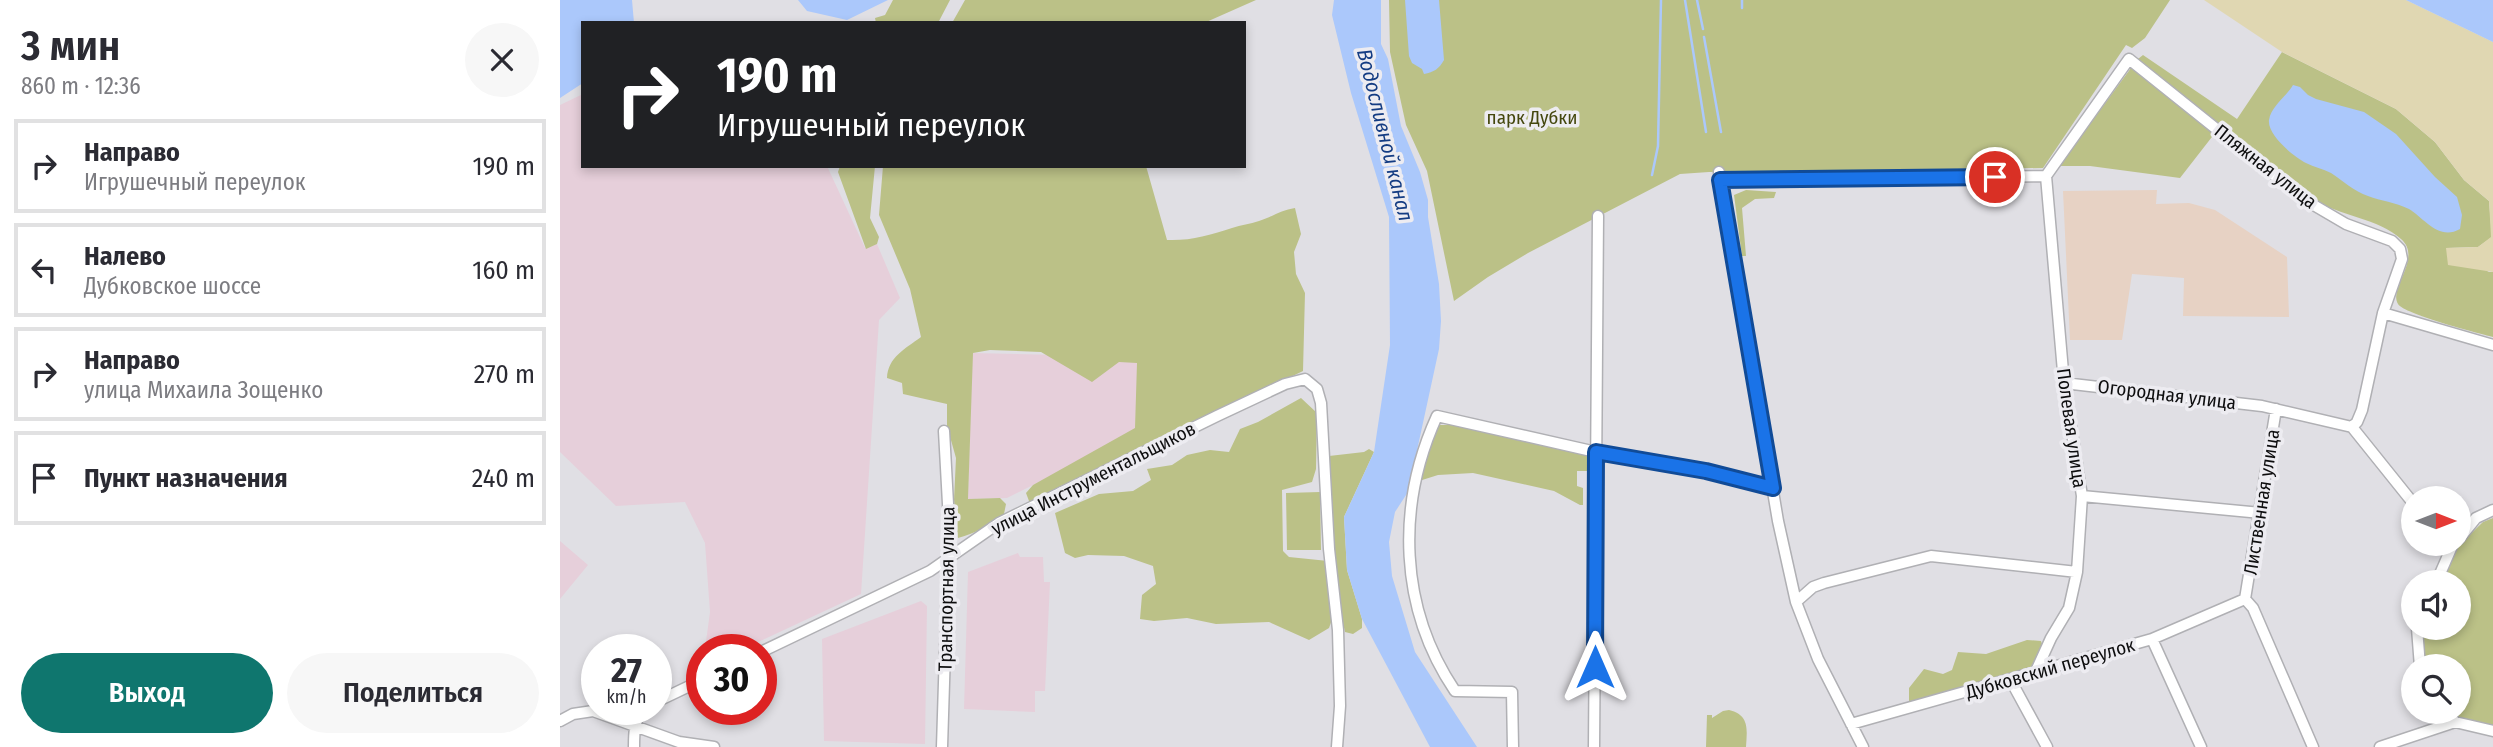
<!DOCTYPE html>
<html lang="ru">
<meta charset="utf-8">
<style>
:root{--surface:#fff;--page:#f7f7f7;--text:#2b2b33;--muted:#7c7c81;--line:#e1e1e2;--accent:#0f766e}
body{margin:0;font-family:"Fira Sans Condensed",sans-serif;background:var(--page);color:var(--text);height:100vh;display:flex;flex-direction:column;font-size:26px;white-space:nowrap}
*{box-sizing:border-box;margin:0}
p{font-size:23px;color:var(--muted)}
.icon{flex:none;width:38px;height:38px;fill:none;stroke:currentColor;stroke-width:2;stroke-linecap:round;stroke-linejoin:round}
.map{position:relative;flex:1;overflow:hidden}
.sheet{display:flex;flex-direction:column;background:var(--surface);width:560px}
.sheet>*{flex:none}
.guide{position:absolute;left:21px;top:21px;width:665px;height:147px;border-radius:0px;box-shadow:0 4px 10px #0003;background:#202124;color:#fff;overflow:hidden}
.needle{width:46px;rotate:90deg}
.fabs{position:absolute;left:1841px;top:486px;display:grid;gap:14px}
.fabs a{display:grid;place-items:center;width:70px;height:70px;border-radius:50%;background:var(--surface);box-shadow:0 4px 10px #0003;font-size:35px}
.speed{position:absolute;left:21px;top:634px;display:flex;gap:14px;font-size:35px;font-weight:700;text-align:center}
.speed>*{display:grid;place-content:center;width:91px;height:91px;border-radius:50%;background:var(--surface);box-shadow:0 4px 10px #0003;line-height:1}
.speed small{font-size:18px;font-weight:400}
.speed .limit{border:10px solid #d22;background:#fff;color:#111}
.pin{position:absolute;display:grid;place-items:center;width:60px;height:60px;color:#fff;margin:-30px;border:4px solid #fff;border-radius:50%;box-shadow:0 2px 7px #0007}
.me{position:absolute;width:77px;margin:-38px;rotate:0deg;stroke-linejoin:round;filter:drop-shadow(0 0 5px #0008)}
.turn{display:flex;align-items:center;gap:24px;height:147px;padding:0 21px;font-size:32px}
.turn .icon{width:91px;height:91px;stroke-width:2.5}
.turn b{display:block;font-size:49px;line-height:60px}
.round{display:grid;place-items:center;flex:none;width:74px;height:74px;border-radius:37px;background:var(--page)}
.summary{display:flex;align-items:center;justify-content:space-between;height:119px;padding:0 21px}
h1{font-size:42px;font-weight:600;line-height:52px}
.primary-button{display:flex;gap:14px;margin-top:auto;padding:14px 21px}
.primary-button a{flex:1;height:80px;border-radius:42px;background:var(--accent);color:#fff;font-size:28px;font-weight:600;line-height:80px;text-align:center}
.primary-button a+a{background:var(--page);color:var(--text)}
ul{padding:0;list-style:none}
li{display:flex;align-items:center;gap:21px;height:94px;margin:0 14px 10px;padding:0 7px;border:4px solid var(--line);border-radius:0px}
li div{flex:1}
li b{display:block;font-size:26px}
li em{font-style:normal}
main{display:flex;flex:1;min-height:0}
.map>svg:first-child{display:block}
</style>
<main>
<section class="sheet">
<div class="summary"><div><h1>3 мин</h1><p>860 m · 12:36</p></div><a class="round"><svg class="icon" aria-label="close" viewBox="0 0 24 24"><path d="M6 6l12 12M18 6L6 18"/></svg></a></div>
<ul>
<li><svg class="icon" aria-label="right" viewBox="0 0 24 24"><path d="M7 20v-9h11M14 6l5 5-5 5"/></svg><div><b>Направо</b><p>Игрушечный переулок</p></div><em>190 m</em></li>
<li><svg class="icon" aria-label="left" viewBox="0 0 24 24"><path d="M17 20v-9H6M10 6l-5 5 5 5"/></svg><div><b>Налево</b><p>Дубковское шоссе</p></div><em>160 m</em></li>
<li><svg class="icon" aria-label="right" viewBox="0 0 24 24"><path d="M7 20v-9h11M14 6l5 5-5 5"/></svg><div><b>Направо</b><p>улица Михаила Зощенко</p></div><em>270 m</em></li>
<li><svg class="icon" aria-label="arrive" viewBox="0 0 24 24"><path d="M6 21V4h12l-3 4 3 4H6"/></svg><div><b>Пункт назначения</b></div><em>240 m</em></li>
</ul>
<div class="primary-button"><a>Выход</a><a>Поделиться</a></div>
</section>
<div class="map">
<svg width="1933" height="747" viewBox="0 0 1933 747">
<rect width="100%" height="100%" fill="#e0dfe4"/>
<path fill="#e6cfda" d="M23,94V166H267L305,248L317,244L340,298L319,320L301,594L183,649H145L150,612L145,543L125,502L56,506L0,452V105Z
M412,353L584,357L582,431L447,498L408,499Z
M0,541L28,565L0,599Z
M458,553L460,557H483L484,582H490L485,691H475V712L404,709L408,572Z
M361,601L367,606L365,744L264,741L262,639Z"/>
<path fill="#e7d2c4" d="M1597,190L1596,204L1629,203L1655,210L1727,257L1729,317L1623,316L1624,278L1572,274L1562,340H1510L1503,191Z"/>
<path fill="#bbc187" d="M333,0H390L378,23H316L315,18L325,15Z
M405,0H696L644,23H392Z
M829,0H1610L1585,38L1572,48L1566,45L1483,168L1149,172L1120,174L968,253L928,277L894,301L867,171L846,125L830,52Z
M1722,52L1836,109L1875,142L1904,180L1929,201L1932,237L1918,247L1886,248L1929,272H1933V337C1917,333 1844,314 1838,304C1828,288 1863,258 1841,239C1819,219 1779,215 1753,200C1734,189 1716,171 1699,157C1658,124 1618,92 1578,59L1583,55L1677,119Z
M1571,68L1655,133L1620,178L1530,166H1499Z
M280,166H315L310,218L319,237L317,244L306,249L278,172Z
M323,166H586L607,240C631,241 649,235 672,228C681,225 690,224 699,221C712,217 721,210 735,208L741,234L734,252L736,274L745,293L743,371L474,502L469,501L466,493L473,485L575,428L577,363L559,362L532,382L481,352L430,350L413,353L408,499L440,498L446,504L444,514C430,526 416,533 398,538L394,500L396,458L387,426V404L343,394L342,383L327,378C328,357 345,349 361,337L350,289L319,215Z
M1186,190L1216,192L1214,198L1195,199L1182,208L1186,256H1182L1174,195Z
M741,398L757,413L756,469L752,482L722,490L723,551L729,557L768,561L774,614L769,628L749,640L709,622L656,624L627,618L594,621L580,619L582,595L596,584L593,566L564,556L528,555L515,558L505,553L495,513L539,494L573,491L591,480L587,469L612,465L627,455L650,450L669,452L680,429L698,422Z
M879,425H894L1022,452L1028,455L1027,471H1017V486L1023,488V505H1020L994,491L913,473L878,475L859,481L866,447Z
M809,449L814,452L784,517L787,570L802,619V628L793,634L785,632L776,593L769,456L804,452Z
M760,492L761,550H727L726,493Z
M1933,518V728L1899,719L1893,712H1899V667H1865L1863,637L1867,628H1899V583H1883L1893,551L1923,522Z
M1467,640L1481,641L1482,644L1472,668L1349,703V688L1364,669L1383,674L1392,670L1398,652L1426,654Z
M1169,710C1190,715 1187,730 1186,747H1146L1147,715H1152V718L1163,711Z"/>
<path fill="#e0d7b2" d="M1644,0H1846L1933,42V272L1888,265L1886,248L1918,247L1931,237L1929,201L1904,180L1875,142L1836,109L1722,52Z"/>
<path fill="#abc8fb" d="M0,0H72L74,23H23V83L0,98Z
M238,0H328L287,20L247,11Z
M774,0H821V44L828,59L841,126L860,172L868,200V217L879,284L881,321L879,349L848,492L835,512L829,542L832,576L855,652L917,747H870L802,619L787,570L784,517L814,452L830,345L829,217L791,93L772,15Z
M845,0H879L884,60C879,69 874,72 864,74L862,69L852,63L849,56Z
M1846,0H1933V42Z
M1733,85L1740,87L1748,95L1756,99L1804,112L1836,134L1875,177L1897,197L1902,215L1900,229C1879,241 1865,219 1849,209C1835,202 1821,201 1808,196C1794,191 1783,181 1771,173C1763,169 1754,167 1746,163C1734,157 1707,135 1709,120C1711,106 1726,97 1733,85Z"/>
<g fill="none" stroke-linecap="round" stroke-linejoin="round">
<path stroke="#abc8fb" stroke-width="2.5" d="M1125,0L1146,132
M1137,0L1143,29
M1182,0V8
M1144,37L1161,132
M1092,175L1098,146L1101,0"/>
<g stroke="#b0b0b4" stroke-width="13">
<path id="minor" d="M1159,172L1218,521L1236,602L1258,659L1303,747
M1486,176L1569,59L1745,200L1786,224L1832,241L1840,249L1842,259L1823,313L1933,345
M1160,180L1486,176
M1504,383L1702,406L1792,427
M1716,409L1685,599L1693,608L1753,747
M1792,427L1797,422L1802,410L1823,313
M1792,427L1853,503
M1522,496L1701,513
M1899,539L1916,518L1933,510
M1876,583L1893,544
M1236,602L1253,587L1264,583L1371,556L1517,572
M1857,628L1860,667
M1592,639L1641,747
M201,652L370,571L439,523L657,416L725,384L745,379L757,389L761,403L769,549L778,630L780,706L777,747
M1476,671L1491,638L1509,608L1517,572L1522,496L1504,383L1486,176
M1450,679L1487,747
M96,702L142,680
M1887,712L1895,722L1933,731
M0,721L13,714L33,711L119,742L154,747
M1291,724L1592,639L1685,599
M74,747C74,733 74,720 84,709
M382,747L389,522L384,431
M953,747L952,692L895,691C839,608 836,506 877,416L1036,452L1146,471L1213,488
M1034,747L1038,216
M1820,747L1895,722"/>
</g>
<use href="#minor" stroke="#fff" stroke-width="10"/>
</g>
<g fill="none" stroke-linecap="round" stroke-linejoin="round">
<g stroke="#114b97" stroke-width="18">
<path id="route" d="M1035,667L1036,452L1146,471L1213,488L1160,180L1435,177"/>
</g>
<use href="#route" stroke="#1a73e8" stroke-width="12"/>
</g>
<g text-anchor="middle" stroke-width="7" stroke-linejoin="round" paint-order="stroke">
<g font-size="19" fill="#44470e" stroke="#edecf1">
<text x="972" y="124">парк Дубки</text>
</g>
<g font-size="19" fill="#0e0e0f" stroke="#edecf1">
<text transform="translate(1706 166) rotate(38)" y="7">Пляжная улица</text>
<text transform="translate(1607 394) rotate(7)" y="7">Огородная улица</text>
<text transform="translate(1512 428) rotate(82)" y="7">Полевая улица</text>
<text transform="translate(533 478) rotate(-27)" y="7">улица Инструментальщиков</text>
<text transform="translate(1701 502) rotate(-81)" y="7">Лиственная улица</text>
<text transform="translate(386 589) rotate(-89)" y="7">Транспортная улица</text>
<text transform="translate(1490 668) rotate(-16)" y="7">Дубковский переулок</text>
</g>
<g font-size="21" font-style="italic" fill="#143c83" stroke="#edecf1">
<text transform="translate(825 135) rotate(76)" y="7">Водосливной канал</text>
</g>
</g>
</svg>
<div class="fabs">
<a><svg class="needle" viewBox="-14 -14 28 28"><path d="M0-13l5 13h-10z" fill="#e53935"/><path d="M0 13l5-13h-10z" fill="#7c7c81"/></svg></a>
<a><svg class="icon" aria-label="sound" viewBox="0 0 24 24"><path d="M4 9h4l5-4v14l-5-4H4zM17 9q2 3 0 6"/></svg></a>
<a><svg class="icon" aria-label="search" viewBox="0 0 24 24"><circle cx="10" cy="10" r="6"/><path d="M15 15l6 6"/></svg></a>
</div>
<div class="speed"><div>27<small>km/h</small></div><div class="limit">30</div></div>
<div class="pin" style="left:1435px;top:177px;background:#d93025"><svg class="icon" aria-label="arrive" viewBox="0 0 24 24"><path d="M6 21V4h12l-3 4 3 4H6"/></svg></div>
<svg class="me" style="left:1035px;top:667px" viewBox="-20 -20 40 40"><path d="M0-17L14 15 0 8-14 15z" fill="#1a73e8" stroke="#fff" stroke-width="4"/></svg>
<div class="guide">
<div class="turn"><svg class="icon" aria-label="right" viewBox="0 0 24 24"><path d="M7 20v-9h11M14 6l5 5-5 5"/></svg><div><b>190 m</b>Игрушечный переулок</div></div>
</div>
</div>
</main>
